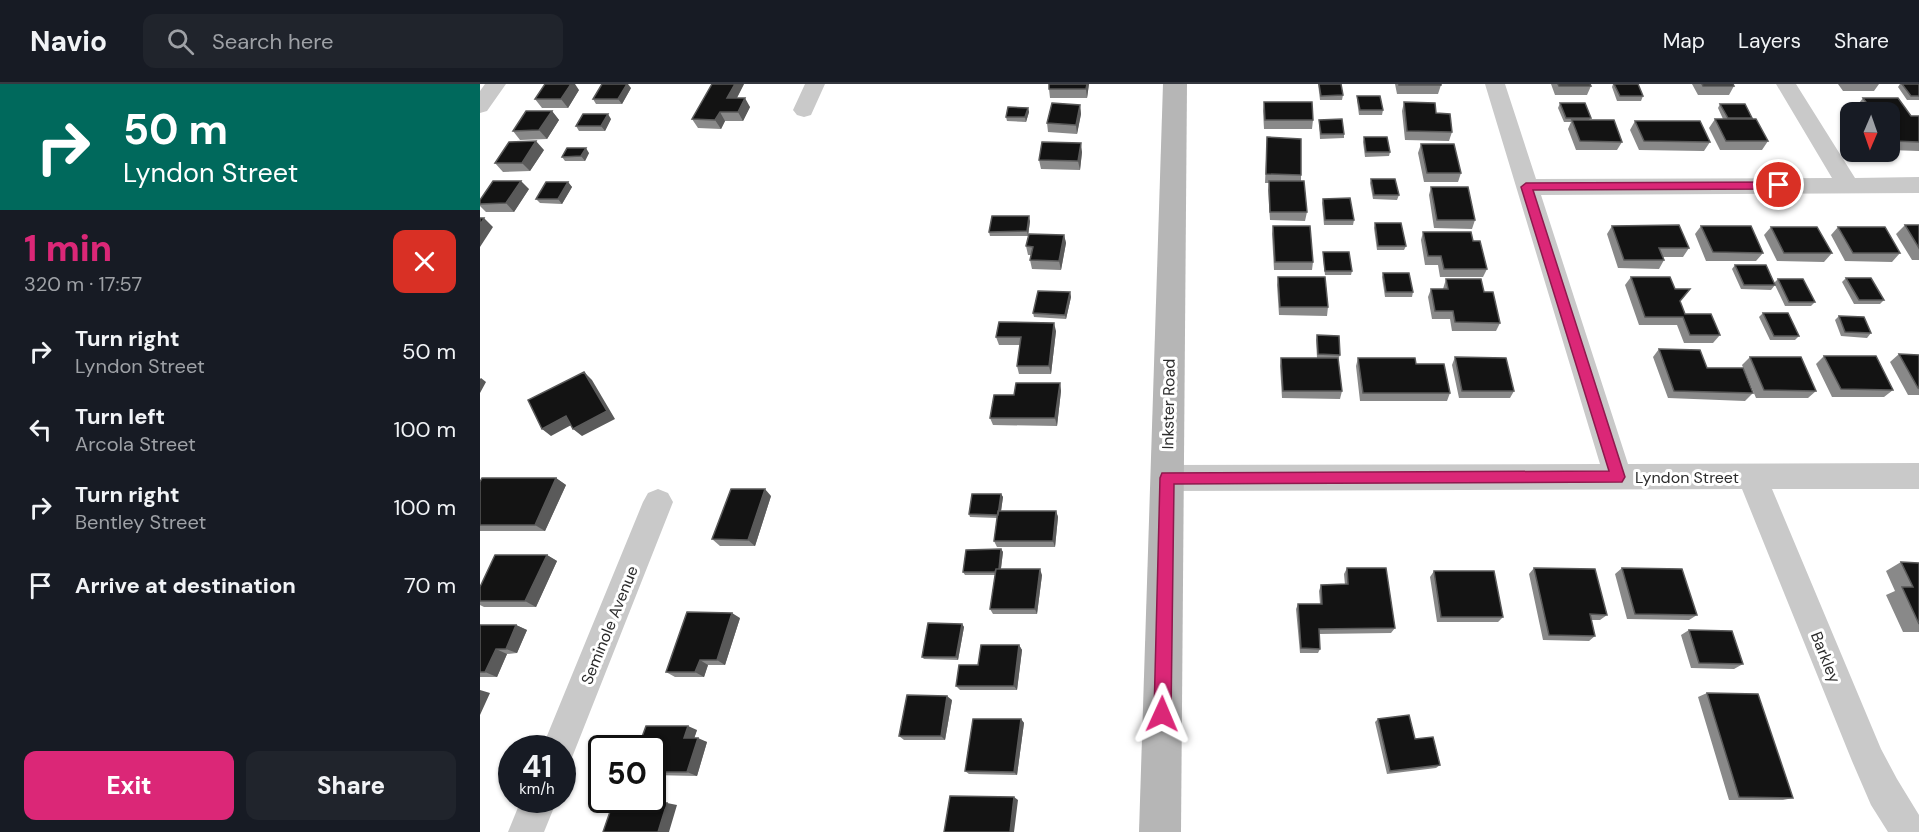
<!DOCTYPE html>
<meta charset="utf-8">
<style>
:root{--surface:#171b24;--page:#20242c;--text:#f1f3f6;--muted:#9ea1a6;--line:#363941;--accent:#db2777}
body{margin:0;font-family:"DM Sans",sans-serif;background:var(--page);color:var(--text);height:100vh;display:flex;flex-direction:column;font-size:22px;white-space:nowrap}
*{box-sizing:border-box;margin:0}
p{font-size:20px;color:var(--muted)}
.icon{flex:none;width:33px;height:33px;fill:none;stroke:currentColor;stroke-width:2;stroke-linecap:round;stroke-linejoin:round}
.map{position:relative;flex:1;overflow:hidden}
.drawer{display:flex;flex-direction:column;background:var(--surface);width:480px}
.drawer>*{flex:none}
.hud{background:#00695c;color:#fff;overflow:hidden}
.needle{width:39px;rotate:182deg}
.controls{position:absolute;left:1360px;top:18px;display:grid;gap:12px}
.controls a{display:grid;place-items:center;width:60px;height:60px;border-radius:12px;background:var(--surface);box-shadow:0 2px 4px #0004;font-size:30px}
.speed{position:absolute;left:18px;top:651px;display:flex;gap:12px;font-size:30px;font-weight:700;text-align:center}
.speed>*{display:grid;place-content:center;width:78px;height:78px;border-radius:50%;background:var(--surface);box-shadow:0 2px 4px #0004;line-height:1}
.speed small{font-size:15px;font-weight:400}
.speed .limit{border:3px solid #111;border-radius:9px;background:#fff;color:#111}
.pin{position:absolute;display:grid;place-items:center;width:51px;height:51px;color:#fff;margin:-26px;border:3px solid #fff;border-radius:50%;box-shadow:0 2px 6px #0007}
.me{position:absolute;width:66px;margin:-33px;rotate:1deg;stroke-linejoin:round;filter:drop-shadow(0 0 4px #0008)}
.turn{display:flex;align-items:center;gap:21px;height:126px;padding:0 24px;font-size:27px}
.turn .icon{width:78px;height:78px;stroke-width:2.5}
.turn b{display:block;font-size:42px;line-height:51px}
.round{display:grid;place-items:center;flex:none;width:63px;height:63px;border-radius:12px;background:var(--page)}
.summary{display:flex;align-items:center;justify-content:space-between;height:102px;padding:0 24px}
h1{font-size:36px;font-weight:800;line-height:45px;color:var(--accent)}
.button{display:flex;gap:12px;margin-top:auto;padding:12px 24px}
.button a{flex:1;height:69px;border-radius:12px;background:var(--accent);color:#fff;font-size:24px;font-weight:800;line-height:69px;text-align:center}
.button a+a{background:var(--page);color:var(--text)}
ul{padding:0;list-style:none}
li{display:flex;align-items:center;gap:18px;height:78px;padding:0 24px}
li div{flex:1}
li b{display:block;font-size:22px}
li em{font-style:normal}
header{display:flex;align-items:center;gap:36px;box-sizing:border-box;height:84px;padding:0 30px;background:var(--surface);border-bottom:2px solid var(--line)}
header strong{font-size:28px}
nav{display:flex;gap:33px;margin-inline-start:auto;font-size:21px}
.search{width:420px;height:54px;background:var(--page);display:flex;align-items:center;gap:15px;box-sizing:border-box;padding:0 21px;border-radius:12px;color:var(--muted);font-size:22px}
main{display:flex;flex:1;min-height:0}
.map>svg:first-child{display:block}
</style>
<header>
<strong>Navio</strong>
<div class="search"><svg class="icon" aria-label="search" viewBox="0 0 24 24"><circle cx="10" cy="10" r="6"/><path d="M15 15l6 6"/></svg>Search here</div>
<nav><a>Map</a><a>Layers</a><a>Share</a></nav>
</header>
<main>
<section class="drawer">
<div class="hud">
<div class="turn"><svg class="icon" aria-label="right" viewBox="0 0 24 24"><path d="M7 20v-9h11M14 6l5 5-5 5"/></svg><div><b>50 m</b>Lyndon Street</div></div>
</div>
<div class="summary"><div><h1>1 min</h1><p>320 m · 17:57</p></div><a class="round" style="background:#d93025;color:#fff"><svg class="icon" aria-label="close" viewBox="0 0 24 24"><path d="M6 6l12 12M18 6L6 18"/></svg></a></div>
<ul>
<li><svg class="icon" aria-label="right" viewBox="0 0 24 24"><path d="M7 20v-9h11M14 6l5 5-5 5"/></svg><div><b>Turn right</b><p>Lyndon Street</p></div><em>50 m</em></li>
<li><svg class="icon" aria-label="left" viewBox="0 0 24 24"><path d="M17 20v-9H6M10 6l-5 5 5 5"/></svg><div><b>Turn left</b><p>Arcola Street</p></div><em>100 m</em></li>
<li><svg class="icon" aria-label="right" viewBox="0 0 24 24"><path d="M7 20v-9h11M14 6l5 5-5 5"/></svg><div><b>Turn right</b><p>Bentley Street</p></div><em>100 m</em></li>
<li><svg class="icon" aria-label="arrive" viewBox="0 0 24 24"><path d="M6 21V4h12l-3 4 3 4H6"/></svg><div><b>Arrive at destination</b></div><em>70 m</em></li>
</ul>
<div class="button"><a>Exit</a><a>Share</a></div>
</section>
<div class="map">
<svg width="1439" height="748" viewBox="0 0 1439 748">
<rect width="100%" height="100%" fill="#fff"/>
<g fill="none" stroke-linecap="round" stroke-linejoin="round">
<path fill="#c9c9c9" fill-rule="evenodd" d="M5,0H26L7,27L0,29V7Z
M325,0H345L331,31L324,33L317,31L313,26Z
M1005,0H1025L1056,95L1352,94L1296,0H1316L1375,94L1439,93V109L1061,111L1148,380L1439,379V405H1292L1401,665L1417,695L1439,731V748H1408L1391,721L1372,677L1262,405L687,407L677,403L673,394L677,385L687,381L1120,380Z
M178,405L188,409L193,418L91,676L82,680V664H62L163,418L168,409Z
M41,716H77L64,748H28Z"/>
<path fill="#b6b6b6" fill-rule="evenodd" d="M683,0H707L701,748H659Z"/>
</g>
<path fill="#898989" d="M264,0L257,14L270,23L263,37H245L241,45L218,44L212,35Z
M569,0H609L607,14H570L569,5Z
M838,0H861L863,11L862,16H840Z
M915,0H961V1L958,10H917Z
M1071,0H1110L1111,2L1107,11H1075Z
M1133,0H1158L1163,12L1161,17H1137L1132,3Z
M1212,0H1253L1254,2L1249,11H1218Z
M1358,0H1399L1394,7H1363Z
M1420,0H1439V16H1427L1418,3Z
M151,4L142,20H116L113,15Z
M99,6L88,24H62L55,15Z
M877,12L903,26L902,31H879L877,17Z
M1383,14L1431,32H1439V67L1410,66V28H1380L1376,23Z
M784,18L833,36L832,45H784L783,27Z
M924,18L972,48L969,57L925,56L922,27Z
M1080,19L1111,34L1109,36L1142,58L1137,66H1096L1088,45L1091,38H1084L1078,24Z
M1240,20L1272,34L1271,35L1288,57L1282,66H1240L1229,44L1235,35H1243L1238,24Z
M600,21L601,30L597,50L568,48L567,39Z
M548,24L549,28L546,38L527,37L526,33Z
M72,27L79,36L67,55L40,56L33,47Z
M131,35L125,47H99L96,42Z
M839,36L864,50V54L840,55L839,40Z
M1155,37L1230,58L1224,67L1159,66L1150,46Z
M787,53L821,91V97L827,128L825,137L790,136L788,106L789,99H785Z
M884,53L910,68L909,72L885,73L883,58Z
M941,60L981,89L978,98H944L938,69Z
M64,66L50,87L23,88L15,79Z
M602,68L600,86L561,85L559,76Z
M109,69L105,77H85L82,73Z
M891,95L919,111L917,116L893,115L890,99Z
M88,98L92,103L82,120L60,119L56,115Z
M951,103L995,136L992,145L954,144L949,111Z
M49,105L34,128H6L0,122V116Z
M843,115L874,136L873,141H844L842,119Z
M550,137L548,152H510L509,148Z
M895,139L926,162L924,166H897L894,144Z
M1425,141H1439V176H1432L1416,150Z
M793,142L833,178L832,186H794L792,150Z
M1132,142L1209,164L1203,173H1183L1184,176L1179,185L1138,184L1127,150Z
M1221,142L1283,169L1276,177H1226L1215,150Z
M1291,143L1352,169L1344,178L1297,177L1284,151Z
M1358,143L1420,169L1412,178L1365,177L1351,151Z
M943,148L993,157L1007,185L1003,193H960L958,181H945L941,156Z
M584,151L586,159L581,186L552,185L550,176L551,171H548L546,162Z
M843,168L872,187L871,191H845L843,173Z
M1255,181L1294,199L1298,195L1335,218L1331,222H1305L1295,201L1291,206L1261,205L1252,185Z
M903,189L933,208L932,213H905L902,193Z
M798,193L848,223L847,232L799,231L797,201Z
M1151,193L1200,217L1205,230L1240,251L1233,259H1204L1197,241H1159L1145,201Z
M1366,194L1404,216L1400,220H1374L1362,198Z
M966,195L1004,208L1020,239L1016,247H972L970,235H952L948,213L951,205H963Z
M590,208L591,213L586,235L554,233L553,229Z
M1283,229L1319,252L1315,256H1290L1279,233Z
M1359,232L1391,249L1387,254L1361,252L1355,236Z
M576,247L571,290H539L537,282L540,261H519L516,253Z
M837,251L860,271L858,275L862,307L860,315L802,314L800,282L801,274H850H837L836,256Z
M1179,265L1227,284L1273,309L1265,317L1188,314L1173,273Z
M1419,270L1439,271V311H1428L1410,278Z
M1344,272L1413,306L1404,313H1352L1336,280Z
M975,273L1034,307L1030,314H979L972,281Z
M1270,273L1336,307L1328,314H1276L1262,281Z
M878,274L936,280L970,309L967,317H880L876,282Z
M580,299L581,307L577,342L513,341L510,334L534,311Z
M76,394L86,401L65,447H0V398Z
M521,410L523,413L521,427H576L578,433L575,463H517L514,457L517,434L490,433L489,430Z
M291,412L275,462H240L232,455Z
M521,465L523,468L521,485L562,491L557,530H513L510,525L515,491H485L483,488Z
M67,471L77,477L56,523H4L0,521V503Z
M1421,478L1439,479V548H1423L1406,511L1415,507L1406,487Z
M867,484L915,544L911,549L839,550L840,565L838,569H820L816,525L818,520H840L839,507L841,501H865L864,490Z
M1054,484L1127,531L1120,536H1111L1115,552L1109,557L1063,556L1049,490Z
M1142,484L1217,531L1209,536L1147,535L1135,490Z
M954,487L1023,533L1018,538H957L950,493Z
M260,534L245,581H228L224,593H195L186,588Z
M482,540L484,543L478,576L444,575L442,573Z
M0,541H36L47,546L37,569L27,570L17,593H0Z
M1209,546L1263,580L1254,585L1211,584L1201,551Z
M539,561L542,566L537,606H480L476,602L498,581Z
M1227,609L1313,714L1303,716H1249L1218,613Z
M472,616L465,656H424L419,652Z
M541,635L544,639L537,691L489,690L485,687Z
M898,635L935,655L960,681L956,684L907,690L895,638Z
M217,646L214,654L227,658L217,692L172,691V664Z"/>
<path fill="#5a5a5a" d="M91,0H95L99,6L88,24L81,15Z
M147,0H148L151,4L142,20L138,15Z
M255,0H264L252,23L247,14Z
M607,0H609L607,14L606,5Z
M265,14L270,23L263,37L258,28Z
M600,21L601,30L597,50L596,41Z
M548,24L549,28L546,38L545,33Z
M72,27L79,36L67,55L59,46Z
M240,28L245,37L241,45L235,36Z
M128,30L131,35L125,47L121,42Z
M56,57L64,66L50,87L42,79Z
M601,59L602,68L600,86L598,77Z
M106,64L109,69L105,77L101,72Z
M41,97L49,105L34,128L26,119Z
M88,98L92,103L82,120L78,115Z
M549,132L550,137L548,152L547,147Z
M4,134L13,143L0,163V141Z
M584,151L586,159L581,186L579,177Z
M590,208L591,213L586,235L585,231Z
M574,239L576,247L571,290L569,282Z
M104,288L112,296L135,335L102,352L93,345Z
M1,294L6,298L0,309V295Z
M580,299L581,307L577,342L575,334Z
M86,332L95,339L71,352L62,345Z
M76,394L86,401L65,447L55,441Z
M285,405L291,412L275,462L268,456Z
M521,410L523,413L520,434L518,431Z
M576,427L578,433L575,463L573,457Z
M521,465L523,468L520,491L518,488Z
M67,471L77,477L56,523L45,517Z
M560,485L562,491L557,530L555,525Z
M252,529L260,534L245,581L237,576Z
M482,540L484,543L478,576L476,573Z
M36,541L47,546L37,569L26,565Z
M539,561L542,566L537,606L534,602Z
M16,565L27,570L17,593L5,588Z
M220,576L228,581L224,593L215,588Z
M0,606L10,609L0,631Z
M467,612L472,616L465,656L461,652Z
M541,635L544,639L537,691L534,688Z
M208,642L217,646L213,658L204,654Z
M218,654L227,658L217,692L207,688Z
M534,713L538,716L534,748H530Z
M187,719L197,721L189,748H178Z"/>
<path fill="#131313" stroke="#5a5a5a" stroke-width="1.5" d="M65,0H91L81,15H55Z
M122,0H147L138,15H113Z
M232,0H255L247,14H265L258,28H240L235,36L212,35Z
M569,0H607L606,5H569Z
M839,0H861L863,11L841,12Z
M919,0H961V1H919Z
M1078,0H1110L1111,2H1079Z
M1134,0H1158L1163,12H1140Z
M1222,0H1253L1254,2H1223Z
M1422,0H1439V12H1431Z
M877,12H900L903,26H880Z
M1383,14H1418L1431,32H1439V58L1412,57L1410,55V28H1393Z
M784,18H832L833,36H785Z
M924,18L955,19L956,29L970,30L972,48L927,47Z
M572,19L600,21L596,41L567,39Z
M1080,19H1105L1111,34H1086Z
M1240,20H1265L1272,34H1248Z
M528,23L548,24L545,33H526Z
M46,27H72L59,46L33,47Z
M103,30H128L121,42H96Z
M862,35L864,50H841L839,36Z
M1235,35H1276L1288,57H1246Z
M1092,36H1134L1142,58L1100,57Z
M1155,37H1220L1230,58L1164,57Z
M787,53L821,55V91L786,90Z
M884,53H907L910,68H886Z
M56,57L42,79H15L29,58Z
M562,58L601,59L598,77L559,76Z
M941,60H974L981,89H947Z
M87,64H106L101,72L82,73Z
M891,95H915L919,111H894Z
M13,97H41L26,119L0,120V116Z
M789,97H824L827,128H790Z
M66,98H88L78,115H56Z
M951,103H988L995,136H957Z
M870,114L874,136H845L843,115Z
M512,132H549L547,147L509,148Z
M0,134H4L0,141Z
M895,139H921L926,162H898Z
M1199,141L1209,164H1179L1184,176H1144L1132,142Z
M1425,141H1439V164Z
M793,142H830L833,178H795Z
M1221,142H1271L1283,169L1233,168Z
M1291,143H1337L1352,169H1304Z
M1358,143H1405L1420,169H1373Z
M943,148H991L993,157H1000L1007,185H964L961,172H948Z
M549,150L584,151L579,177L550,176L553,163L546,162Z
M843,168H869L872,187H845Z
M1255,181H1286L1295,201H1264Z
M903,189H929L933,208H906Z
M798,193H845L848,223H800Z
M1151,193H1190L1195,205H1210L1200,217L1205,230H1231L1240,251H1210L1203,233H1165Z
M1366,194H1391L1404,216H1379Z
M966,195H1001L1004,208H1013L1020,239L975,238L973,227H955L951,205H968Z
M1298,195H1323L1335,218H1309Z
M558,207L590,208L585,231L553,229Z
M1283,229H1308L1319,252H1294Z
M1359,232L1384,233L1391,249L1365,248Z
M519,238L574,239L569,282H537L541,253H516Z
M837,251L859,252L860,271L838,270Z
M1179,265L1220,266L1227,284H1263L1273,309L1194,307Z
M1419,270L1439,271V304H1438Z
M1344,272H1396L1413,306L1361,305Z
M975,273L1026,274L1034,307H982Z
M1270,273H1321L1336,307L1284,306Z
M801,274H858L862,307H803Z
M878,274H935L936,280H964L970,309H883Z
M104,288L127,327L93,345L86,332L62,345L48,316Z
M536,299H580L575,334H510L514,311H534Z
M2,394H76L55,441H0V398Z
M251,405H285L268,456L232,455Z
M492,410H521L518,431L489,430Z
M518,427H576L573,457H514Z
M521,465L519,485H516L515,488H483L486,466Z
M15,471H67L45,517H0V503Z
M1421,478L1439,479V540L1422,503H1433Z
M867,484H906L915,544L839,545L840,565L821,564L818,520H842L841,501L868,500Z
M1054,484L1115,485L1127,531L1110,530L1115,552L1069,551Z
M1142,484L1202,485L1217,531L1155,530Z
M516,485H560L555,525H510Z
M954,487H1014L1023,533H961Z
M207,528L252,529L237,576H220L215,588H186Z
M448,539L482,540L476,573H442Z
M0,541H36L26,565H16L5,588H0Z
M1209,546L1252,547L1263,580L1219,579Z
M501,561H539L534,602H476L479,581H498Z
M1227,609L1278,610L1313,714L1259,713Z
M427,611L467,612L461,652H419Z
M929,631L935,655L953,653L960,681L910,687L898,635Z
M493,635H541L534,688L485,687Z
M166,642H208L204,654H218L207,688H172V664H158Z
M470,712L534,713L530,748H464Z
M133,719H187L178,748H123Z"/>
<path fill="#db2777" stroke="#8e194d" stroke-width="1.5" d="M1299,98L1304,101L1299,105L1053,106L1145,393L1142,398L694,400L691,630L688,636L682,638L677,636L674,630L680,394L682,389L1129,387L1041,103L1046,99Z"/>
<g text-anchor="middle" stroke-width="6" stroke-linejoin="round" paint-order="stroke">
<g font-size="16" fill="#2c2c2c" stroke="#fff">
<text transform="translate(688 320) rotate(-89)" y="6">Inkster Road</text>
<text x="1207" y="399">Lyndon Street</text>
<text transform="translate(129 541) rotate(-68)" y="6">Seminole Avenue</text>
<text transform="translate(1346 573) rotate(68)" y="6">Barkley</text>
</g>
</g>
</svg>
<div class="controls">
<a><svg class="needle" viewBox="-14 -14 28 28"><path d="M0-13l5 13h-10z" fill="#e53935"/><path d="M0 13l5-13h-10z" fill="#9ea1a6"/></svg></a>
</div>
<div class="speed"><div>41<small>km/h</small></div><div class="limit">50</div></div>
<div class="pin" style="left:1299px;top:101px;background:#d93025"><svg class="icon" aria-label="arrive" viewBox="0 0 24 24"><path d="M6 21V4h12l-3 4 3 4H6"/></svg></div>
<svg class="me" style="left:682px;top:630px" viewBox="-20 -20 40 40"><path d="M0-17L14 15 0 8-14 15z" fill="#db2777" stroke="#fff" stroke-width="4"/></svg>
</div>
</main>
